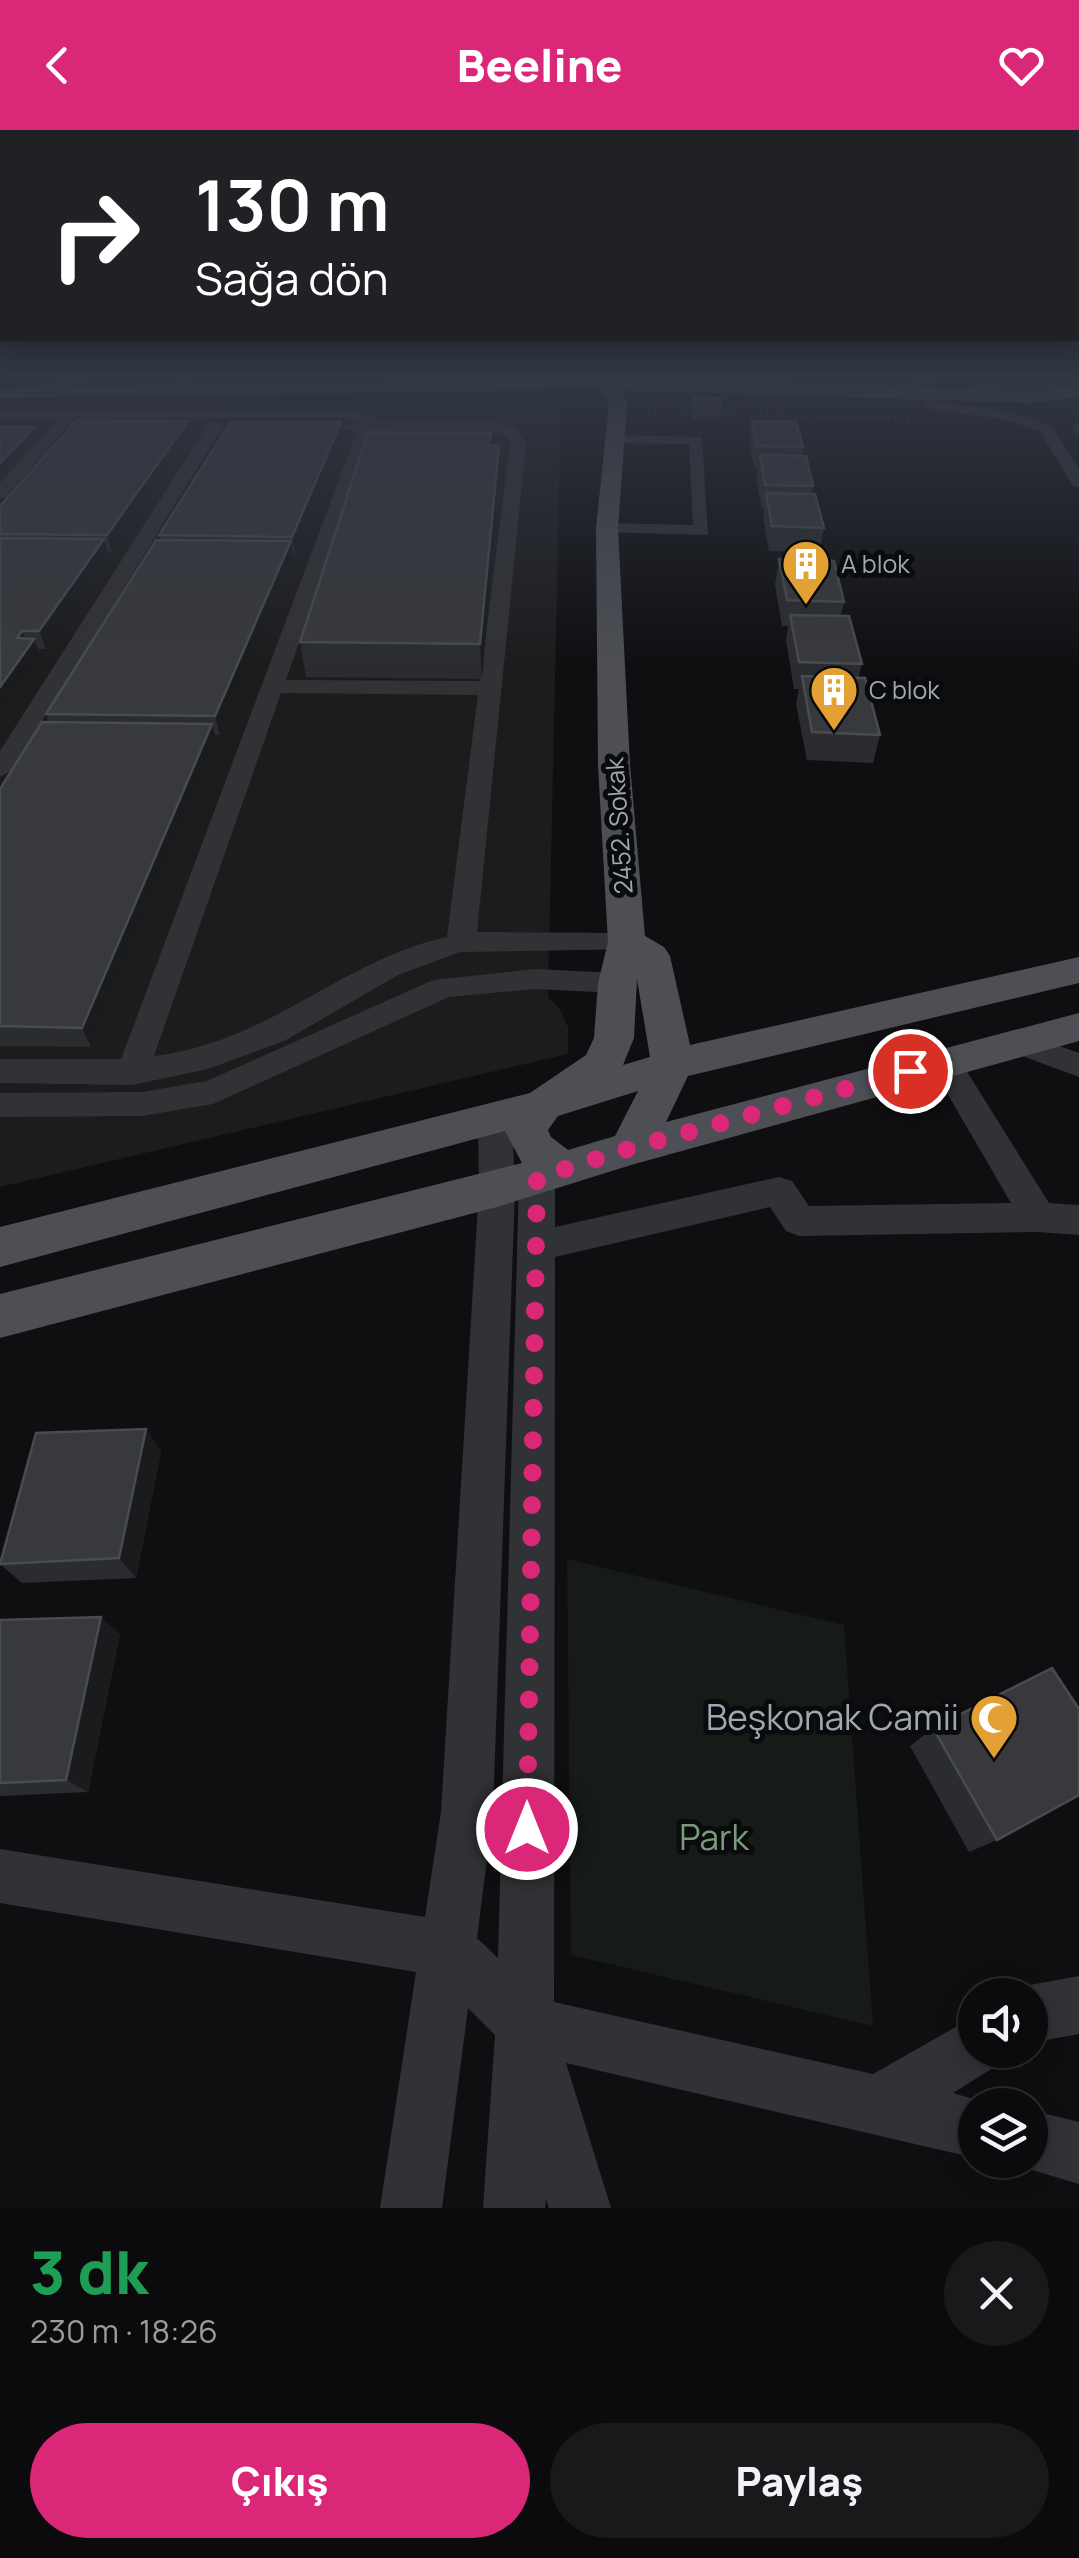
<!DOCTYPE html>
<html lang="tr">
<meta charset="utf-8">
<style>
:root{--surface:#0b0b0d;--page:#19191b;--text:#f1f3f6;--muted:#9a9b9d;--line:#2b2b2e;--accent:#db2777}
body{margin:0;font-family:Manrope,sans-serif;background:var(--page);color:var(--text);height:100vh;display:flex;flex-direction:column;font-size:38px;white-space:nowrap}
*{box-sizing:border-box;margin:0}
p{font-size:32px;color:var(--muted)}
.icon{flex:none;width:55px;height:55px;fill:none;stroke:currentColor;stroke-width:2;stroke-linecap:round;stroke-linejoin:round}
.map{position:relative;height:2078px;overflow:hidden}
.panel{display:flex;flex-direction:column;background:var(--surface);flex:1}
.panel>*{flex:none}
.top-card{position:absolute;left:0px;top:0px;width:1080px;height:210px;box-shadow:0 5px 25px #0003,0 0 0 2px var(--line);background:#202124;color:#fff;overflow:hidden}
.buttons{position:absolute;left:958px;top:1848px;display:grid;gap:20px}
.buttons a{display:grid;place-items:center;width:90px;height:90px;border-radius:50%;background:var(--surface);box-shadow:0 5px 25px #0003,0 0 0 2px var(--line);font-size:50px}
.pin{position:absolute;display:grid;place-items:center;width:85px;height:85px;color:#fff;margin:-42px;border:5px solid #fff;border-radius:50%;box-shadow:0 2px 10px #0007}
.me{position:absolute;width:110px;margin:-55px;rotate:0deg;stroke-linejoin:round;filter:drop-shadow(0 0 8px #0008)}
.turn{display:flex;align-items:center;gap:35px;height:210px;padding:0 30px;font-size:45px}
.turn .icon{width:130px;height:130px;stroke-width:2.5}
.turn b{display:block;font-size:70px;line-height:85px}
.round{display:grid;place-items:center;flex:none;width:105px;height:105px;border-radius:52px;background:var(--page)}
.headline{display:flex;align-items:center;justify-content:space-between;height:170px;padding:0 30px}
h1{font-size:60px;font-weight:800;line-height:75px;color:#1e9e55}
.primary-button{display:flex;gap:20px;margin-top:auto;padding:20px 30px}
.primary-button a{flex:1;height:115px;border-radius:60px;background:var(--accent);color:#fff;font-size:40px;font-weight:800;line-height:115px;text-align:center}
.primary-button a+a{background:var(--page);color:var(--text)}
header{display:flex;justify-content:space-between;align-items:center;height:130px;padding:0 30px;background:var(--accent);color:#fff;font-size:45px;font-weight:800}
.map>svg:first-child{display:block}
</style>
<header><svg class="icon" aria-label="back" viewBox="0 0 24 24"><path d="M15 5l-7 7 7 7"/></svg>Beeline<svg class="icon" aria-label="heart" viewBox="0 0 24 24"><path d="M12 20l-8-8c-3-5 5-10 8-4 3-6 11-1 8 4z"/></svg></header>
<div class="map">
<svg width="1079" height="2078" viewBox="0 0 1079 2078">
<rect width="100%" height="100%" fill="#0f0f11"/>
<path fill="#1c1c1d" d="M561,275L548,867L560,879L568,897V924L0,1057V280Z"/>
<path fill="#161b17" d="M567,1429L844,1495L873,1896L571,1825Z"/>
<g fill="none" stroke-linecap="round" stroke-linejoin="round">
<path stroke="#37393c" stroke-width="2.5" stroke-dasharray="2.5 4" stroke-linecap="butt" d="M722,280L726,284L786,282
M641,282L682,283L686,279
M797,282L807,286L915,289
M777,285L794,291L804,287"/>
<path fill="#313235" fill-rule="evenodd" d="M122,245L19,267L12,263L67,246Z
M183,245H197L183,263H173L171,260Z
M511,245L504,249L444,250L437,246Z
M940,245H971L876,265L869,261Z
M970,255H1074L1079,256V262H965L963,259Z
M930,271L1009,282L1051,295L1079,339V357L1073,356L1040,301L1007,290L925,278V272Z
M0,280H344L374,286L375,292H495L517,299L526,314L477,802L627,803L637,805L641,812L637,819L460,822L398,845L286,910L208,939L132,955L0,953V929H121L357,302L338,297L361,292L344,288H75L6,367L0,368V353L59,288H0ZM372,302H494L506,305L510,314L480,551L286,550ZM281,563L478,565L447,807C339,831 272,911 154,926Z
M215,291L223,296L12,640L0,647V621L207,296Z
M1079,294V304L1073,302V296Z
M609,305L702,307L708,405L601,402V394L607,393L693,395L689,314L614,313L609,311Z
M535,839L617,843L628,846L632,853L628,860L617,863L535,859L449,867L213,974L142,986L0,987V963L142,962L207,951L433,850Z
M1017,901L1079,923V947L1006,920L1001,912L1006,904Z
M945,921L956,924L1049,1073L1079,1075V1105L1038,1102L799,1106L786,1101L770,1077L555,1127L554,1872L873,1944L975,1886V1920H1002L996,1936L953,1963L993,1975H975V2028L566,1933L611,2078H549L546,2069L545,2078H483L495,1905L468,1878L442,2078H380L416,1842L0,1773V1719L425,1787L441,1682L479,1059L478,988L483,979L495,975L507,979L512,988L515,1059L493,1682L477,1808L498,1828L519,1048L525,1038L537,1034L549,1038L555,1048V1097L779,1047L792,1051L809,1076L1011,1073L929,932L934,924Z
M1079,1846V1904L1030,1913V1865L1010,1864L1030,1855Z
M1030,1980L1079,1992V2054L1008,2033L1030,2030Z"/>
<path fill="#4d4f54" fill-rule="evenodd" d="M589,245L1031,261L1079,257V267L1031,273L621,260L627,274L618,398L630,635L645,806L664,817L670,826L690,915L1079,827V853L688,946L666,992L1079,883V911L631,1035L497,1077L0,1208V1164L522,1033L505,1001L0,1137V1097L530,963L586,925L594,908L598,853L608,812L598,635L596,398L609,274L601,259L0,268V258L592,249ZM637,849L650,927L623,935L634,908ZM638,961L615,1006L568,1020L551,1007L548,1000L558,986Z"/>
</g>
<path fill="#2b2c2f" d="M693,268L722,274L720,289H692Z
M188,291L191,306L112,422H108L109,426L46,519H38L41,527L0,586V376Z
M752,291L803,317L801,326L813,356L812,364L824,398L819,422L769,421L763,387L764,378H762L756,349L758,339H754L750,313Z
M341,292L343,308L295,424H293L294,428L220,605H215L217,613L91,917L0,916V659L49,592L46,584L160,410L159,405Z
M491,316L500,345L482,549L306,547L300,512Z
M779,429L844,472L841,486L862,534L858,548L880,605L873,633L807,630L796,574L799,559H794L786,511L788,496H782L775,455Z
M146,1299L161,1322L136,1448L22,1453L0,1434Z
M0,1490L120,1504L88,1662L0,1666Z
M933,1598L997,1710L969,1722L910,1616Z"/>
<path fill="#1a1b1d" d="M188,291L191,306L112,422L107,405Z
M341,292L343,308L295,424L292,407Z
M35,297L37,305L0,344V333Z
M499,316L500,345L482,549L480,514Z
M104,409L109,426L46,519L39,501Z
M291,411L294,428L220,605L215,586Z
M22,501L28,517L34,509L41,527L0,586V557L17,508Z
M212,594L217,613L91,917L82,898Z
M146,1299L161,1322L136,1448L119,1428Z
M101,1487L120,1504L88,1662L66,1650Z"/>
<path fill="#38393d" stroke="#484b4f" stroke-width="2.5" d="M693,268H721L722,274H694Z
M77,290L188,291L107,405L0,404V376Z
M752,291L796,292L803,317L757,316Z
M231,292H341L292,407L159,405Z
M0,297H35L0,333Z
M368,302L491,303L488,316H499L480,514L300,512Z
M760,325L806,326L813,356L765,355Z
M766,363L815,364L824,398L772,396Z
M0,408L104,409L39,501H22L17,508L34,509L0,557Z
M156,410L291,411L215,586L46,584Z
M779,429L834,431L844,472L787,470Z
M790,485L849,486L862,534L799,532Z
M802,546L865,548L880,605L812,602Z
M42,592L212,594L82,898L0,896V659Z
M146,1299L119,1428L0,1434L36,1303Z
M101,1487L66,1650L0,1653V1490Z
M1052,1538L1079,1579V1665L997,1710L933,1598Z"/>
<linearGradient id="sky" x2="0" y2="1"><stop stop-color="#080809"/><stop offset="0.46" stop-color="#313743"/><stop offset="1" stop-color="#313743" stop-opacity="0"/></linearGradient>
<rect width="1079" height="536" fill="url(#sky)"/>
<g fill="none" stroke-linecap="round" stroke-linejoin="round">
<path stroke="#db2777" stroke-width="18" stroke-dasharray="0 32.4" d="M527,1699L537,1048L631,1018L910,941"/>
</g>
<defs>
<g id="building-pin" transform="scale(2.5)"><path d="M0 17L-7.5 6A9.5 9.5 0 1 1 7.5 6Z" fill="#e3a135" stroke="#0a0b0c"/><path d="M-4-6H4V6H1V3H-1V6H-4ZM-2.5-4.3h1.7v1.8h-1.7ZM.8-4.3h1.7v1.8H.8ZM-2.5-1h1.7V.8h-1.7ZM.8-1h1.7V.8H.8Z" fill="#fff"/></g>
<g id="mosque-pin" transform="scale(2.5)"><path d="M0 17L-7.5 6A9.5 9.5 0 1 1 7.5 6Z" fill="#e3a135" stroke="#0a0b0c"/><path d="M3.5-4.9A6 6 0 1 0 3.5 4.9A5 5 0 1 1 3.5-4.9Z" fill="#fff"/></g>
</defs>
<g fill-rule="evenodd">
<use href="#building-pin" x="806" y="434"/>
<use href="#building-pin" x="834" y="560"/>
<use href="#mosque-pin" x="994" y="1588"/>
</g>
<g text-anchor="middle" stroke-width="10" stroke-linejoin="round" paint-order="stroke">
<g font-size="25" fill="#a1a7b0" stroke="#0a0b0c" text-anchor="start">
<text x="841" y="443">A blok</text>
<text x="869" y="569">C blok</text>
</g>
<g font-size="25" fill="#a1a7b0" stroke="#0a0b0c">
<text transform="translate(619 696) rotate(-94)" y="9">2452. Sokak</text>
</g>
<g font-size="35" fill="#a1a7b0" stroke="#0a0b0c" text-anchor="end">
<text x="959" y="1600">Beşkonak Camii</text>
</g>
<g font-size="35" fill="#7a9a7a" stroke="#0a0b0c">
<text x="714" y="1720">Park</text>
</g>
</g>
</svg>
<div class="buttons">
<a><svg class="icon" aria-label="sound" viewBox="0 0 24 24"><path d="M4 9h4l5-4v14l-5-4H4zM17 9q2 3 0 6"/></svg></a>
<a><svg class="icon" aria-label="layers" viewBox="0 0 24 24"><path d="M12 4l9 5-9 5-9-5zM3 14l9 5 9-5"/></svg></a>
</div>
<div class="pin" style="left:910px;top:941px;background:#d93025"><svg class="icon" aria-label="arrive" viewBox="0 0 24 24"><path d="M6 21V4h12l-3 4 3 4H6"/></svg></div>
<svg class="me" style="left:527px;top:1699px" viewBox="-20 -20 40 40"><circle r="17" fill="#db2777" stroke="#fff" stroke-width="3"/><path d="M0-11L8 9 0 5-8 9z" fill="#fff"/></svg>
<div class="top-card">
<div class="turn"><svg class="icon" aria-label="right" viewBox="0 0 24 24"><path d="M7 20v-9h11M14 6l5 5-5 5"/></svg><div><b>130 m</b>Sağa dön</div></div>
</div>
</div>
<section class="panel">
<div class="headline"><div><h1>3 dk</h1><p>230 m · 18:26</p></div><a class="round"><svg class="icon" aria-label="close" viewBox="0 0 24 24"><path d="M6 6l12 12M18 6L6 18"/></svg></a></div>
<div class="primary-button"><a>Çıkış</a><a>Paylaş</a></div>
</section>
